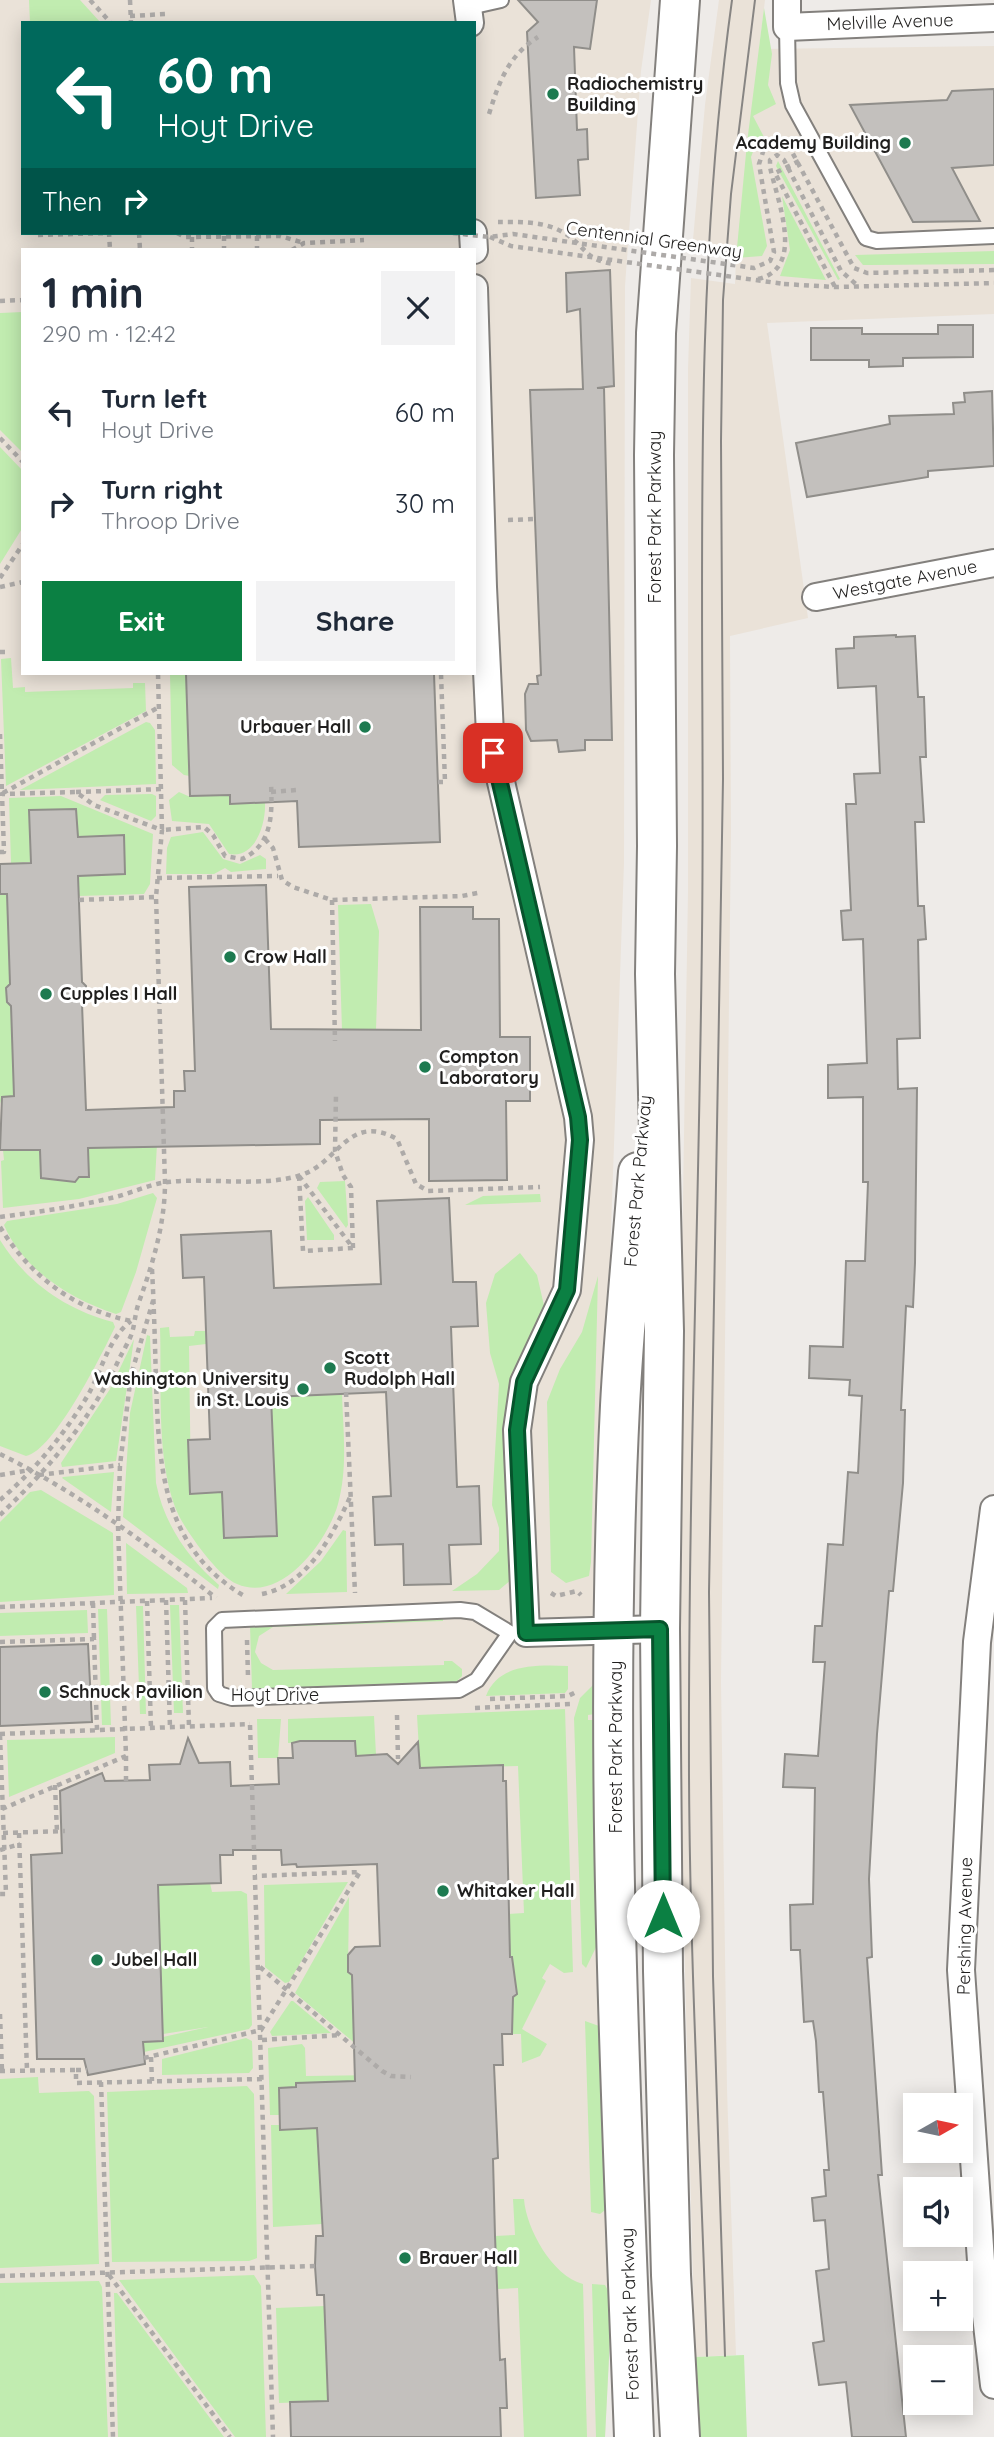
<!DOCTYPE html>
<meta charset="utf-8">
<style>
:root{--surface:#fff;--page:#f2f2f3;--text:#1f2937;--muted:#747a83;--accent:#0b8043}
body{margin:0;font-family:Quicksand,sans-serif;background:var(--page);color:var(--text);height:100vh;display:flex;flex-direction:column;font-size:26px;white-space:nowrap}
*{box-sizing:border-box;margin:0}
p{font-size:23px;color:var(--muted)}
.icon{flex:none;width:38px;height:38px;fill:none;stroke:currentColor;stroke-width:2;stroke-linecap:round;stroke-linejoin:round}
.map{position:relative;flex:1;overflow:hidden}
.details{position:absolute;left:21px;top:248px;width:455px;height:427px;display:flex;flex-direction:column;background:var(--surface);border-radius:0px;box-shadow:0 4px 18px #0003}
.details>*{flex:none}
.hud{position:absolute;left:21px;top:21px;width:455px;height:214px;border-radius:0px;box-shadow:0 4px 18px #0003;background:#00695c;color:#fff;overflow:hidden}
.needle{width:46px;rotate:81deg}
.buttons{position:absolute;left:903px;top:2093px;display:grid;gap:14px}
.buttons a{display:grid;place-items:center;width:70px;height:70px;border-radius:0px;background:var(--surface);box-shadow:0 4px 18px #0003;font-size:35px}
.pin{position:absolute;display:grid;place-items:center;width:60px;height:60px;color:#fff;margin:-30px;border-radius:14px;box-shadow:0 4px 10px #0006}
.me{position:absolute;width:77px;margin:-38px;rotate:0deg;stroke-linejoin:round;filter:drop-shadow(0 0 5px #0008)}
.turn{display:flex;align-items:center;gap:24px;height:147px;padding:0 21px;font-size:32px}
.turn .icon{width:91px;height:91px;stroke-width:2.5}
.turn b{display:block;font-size:49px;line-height:60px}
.then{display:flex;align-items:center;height:66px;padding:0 21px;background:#0003;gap:14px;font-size:26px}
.round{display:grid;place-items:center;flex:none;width:74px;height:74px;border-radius:0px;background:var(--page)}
.summary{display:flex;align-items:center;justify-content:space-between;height:119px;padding:0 21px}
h1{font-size:42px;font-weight:800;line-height:52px}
.button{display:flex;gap:14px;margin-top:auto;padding:14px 21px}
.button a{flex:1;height:80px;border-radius:0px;background:var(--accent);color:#fff;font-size:28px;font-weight:800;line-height:80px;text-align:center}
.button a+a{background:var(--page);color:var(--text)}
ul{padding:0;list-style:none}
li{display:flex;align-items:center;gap:21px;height:91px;padding:0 21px}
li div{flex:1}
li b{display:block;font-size:26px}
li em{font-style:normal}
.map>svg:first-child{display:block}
</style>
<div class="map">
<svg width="994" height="2437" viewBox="0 0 994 2437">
<rect width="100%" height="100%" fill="#eeebe8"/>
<path fill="#eae2d8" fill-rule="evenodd" d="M0,0H651L641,71L625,286L624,863L599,1568L612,2298L605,2437H0ZM23,23H474V233H23ZM23,250H474V674H23Z
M719,0H765L759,49L994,46V314L767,323L808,618L730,636L731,832L721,1682L727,2089L736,2355L695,2357L676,1625L688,892V369L691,278L735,284L736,258L692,251L705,105Z"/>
<path fill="#c1ecb0" d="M29,0H80L101,23H30Z
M764,8L772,54L768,85L776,104L753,116L765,139L754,149L751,157L767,246L762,256L736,258L747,143Z
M778,161L840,279L838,280L776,166Z
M782,196L826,280L780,276L790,250Z
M994,251V264L871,265H863L855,255Z
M23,312V453L0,430V313Z
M0,447L23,471V527L0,564Z
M11,658L13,688L25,687V692L133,688V683H145L146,711L6,786L1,659Z
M170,674H186L190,776L184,775L172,765Z
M146,722L150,723L155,730L156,784L20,790Z
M179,792L188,796L231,795V804L265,803C266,823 256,859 229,854L209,824L172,821L169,800Z
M152,794L156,796V816L151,821L100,800L105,795Z
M61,796L153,834L150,884L144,894L79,896L78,876L125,874L124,835L78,837L76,809L29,810L31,862L11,863L9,798Z
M203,832L223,859L240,864L260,855L266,859V869L231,872L225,868L214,874H166L167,848L171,837Z
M0,894H7L10,984L6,988L7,1002L11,1006L14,1096L2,1097L0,1104Z
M371,904L379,931L376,1030H342L338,905Z
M157,1144L155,1180L79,1199L3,1208L1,1161L4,1160L3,1150L40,1148L41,1178L74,1182L88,1148Z
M345,1181L348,1225L346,1228L317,1188L320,1182Z
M153,1193L157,1198L136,1272L121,1312L116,1314C72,1300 23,1270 4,1225L7,1221L117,1204Z
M540,1194L541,1202L465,1205L483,1196Z
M308,1197L334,1235V1240H307L305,1201Z
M0,1240C25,1281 66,1310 113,1322L115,1327C102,1354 54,1451 26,1456L0,1446Z
M520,1253L537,1275L545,1310L511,1580L499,1590L452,1591L477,1574L499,1551V1528L492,1505L499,1384L490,1353L486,1303L495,1274Z
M598,1276L591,1562L589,1576L566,1583L551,1572L547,1402L560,1369L582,1332Z
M169,1327L170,1337L194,1336L195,1331H206V1344L189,1346L191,1494L222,1492L271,1397L342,1393C343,1430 348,1468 338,1504C328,1540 282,1604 237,1584C218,1576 189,1535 179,1516C155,1465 162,1385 160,1328Z
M147,1335L150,1336L156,1483C164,1524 188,1558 219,1585L218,1589L123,1517L130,1413Z
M134,1339L116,1461L62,1467L61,1463L110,1389Z
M114,1472L111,1512L62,1478L63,1477Z
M41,1490L113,1533L114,1595L0,1602V1522L30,1492Z
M343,1530L346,1531L347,1592L286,1594L321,1561Z
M126,1543L187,1588L188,1593L127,1594Z
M170,1605H179L183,1713H174Z
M136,1606H143L146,1714H140Z
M98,1609H107L111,1725H102Z
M87,1610L88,1633L0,1636V1613Z
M443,1617V1621L273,1627L259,1636L255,1652L261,1663L273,1670L444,1665V1661H452L462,1669V1676L455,1683L252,1689L250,1625Z
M568,1666V1689L565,1693L486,1696C498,1663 538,1665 568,1666Z
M593,1685L596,1693L595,1714L588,1715V1720H595L599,1941L586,1968L582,1964L574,1718L580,1698Z
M565,1709L573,1972L564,1973L550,1964L542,1978L546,1981L522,2029L547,2044L540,2056L522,2063L521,2034H512L513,1997L517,1994L512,1957H510L508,1914L524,1913L518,1766L420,1768L417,1715Z
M374,1716L376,1755H356L355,1741L288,1743V1719Z
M257,1719H281L278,1758H258Z
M115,1737V1753L9,1797L7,1740Z
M348,1882L289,1982L285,1983L265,1967L264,1885Z
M210,1883L212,1892L241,1891L247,1894L252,2025L249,2029L144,2052V2042L162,2041L163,2037L208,2027L163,2034L158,1885Z
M349,1897L348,1971L352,1975L354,2039L388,2071L295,1993Z
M291,2001H293L331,2033L272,2036L270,2032Z
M585,2021L599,2026L604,2038L609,2207L600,2214L591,2212Z
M246,2038L252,2041L253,2068L249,2073L162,2075V2059Z
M302,2044L305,2048L306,2076L380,2075L388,2079L280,2088V2115H270L268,2048Z
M38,2077L39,2093L89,2091L94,2096L99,2264L0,2268V2079Z
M247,2086L254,2094L257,2258L249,2261L112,2262L107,2092Z
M271,2125H280L281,2130L321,2128L319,2156L322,2224L273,2227Z
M513,2199H524C526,2228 552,2276 583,2284L587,2437H524L518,2288L497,2289L495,2236L515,2235Z
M254,2275L261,2286L266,2437H235L119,2280Z
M99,2281L102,2287L108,2437H0V2283Z
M592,2284L605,2285L612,2298L605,2437H596Z
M114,2293H117L224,2437H118Z
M325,2306L331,2401L279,2403L276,2308Z
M744,2355L747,2437H699L695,2357Z"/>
<path fill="#c3c0bd" stroke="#908e8a" stroke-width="2" d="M518,0H597L590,49L574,47L577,130L587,129L588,159L578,160L580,195L536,198L527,32L538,22Z
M994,89V165L952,168L980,221L913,222L850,105L947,100L952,91Z
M610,270L614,386L597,388H604L612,740H585V750L559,752L557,740L531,741L526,730L525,694L529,684H538L537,676L541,675L530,390L583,389L580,309L567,312L566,273Z
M938,325H973V357L903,358V366L869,367V360H811V328H862V334H938Z
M992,391L994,466L928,471V477L807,497L796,443L890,424L889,416L954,414L953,403L965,402L964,393Z
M896,635V637L915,636L918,697H924L926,757H920L924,822H915L918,906H924L926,939L918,940L920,1038L897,1039L898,1089L917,1088L915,1263L913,1307L906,1306L901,1410H905L903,1483L893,1591H889L877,1734L869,1879L872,1957L867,1958L882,2175H878L906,2437H852L846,2382L819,2385L813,2343L824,2341L816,2271L829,2269L825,2220L814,2221L812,2198L826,2196L824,2170H829L823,2092H819L816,2041L813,2021L804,2022L800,1950H791L790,1905L813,1904L815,1788L783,1787L785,1754L818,1756L825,1662H813L815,1626H822L828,1544L843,1545L848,1472L858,1473L862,1396L849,1395L850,1380L809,1378L810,1346L843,1347L846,1261H865L868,1182H863V1097L828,1098V1065L867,1063L863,939L843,940L841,911L851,910L846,804H856L854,774L880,773L876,686L838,688L836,649L854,648V637Z
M186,674H434L440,842L299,847L297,801L230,804V795L190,796Z
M76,809L78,837L124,835L125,874L78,876L82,982L86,986V1000L82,1004L86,1110L174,1107V1091H185L184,1071H195L189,887L266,885L271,1029L421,1030L420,907H473V919H499L500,1037H530V1101H506L507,1180L429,1181V1119L320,1120V1144L88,1148L89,1177H79L75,1182L41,1178L40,1150H0L2,1097L14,1096L11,1006L7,1002L6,988L10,984L7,894H0V864L31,863L29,810Z
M449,1198L453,1282H476L478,1326L451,1327L457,1487L479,1486L481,1544L449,1545L451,1584L404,1585L403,1544L375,1545L373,1497L391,1496L386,1392L271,1397L277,1536L224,1538L222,1492L190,1494L188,1440L210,1439L204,1277L183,1278L181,1235L271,1231L274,1288L381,1284L377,1201Z
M88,1644L92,1722L0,1726V1647Z
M188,1738L199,1763L230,1762L231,1786L279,1784L278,1758H293L292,1743L300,1741H355L356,1756L387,1754L398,1764L418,1742L420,1768L503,1765V1781H506L510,1957H512L517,1994L513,1997L512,2034H502L503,2065H494L498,2158L493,2159L495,2236L500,2360L505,2359L507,2408H500L501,2437H291L290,2402L328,2401L324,2295H317L315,2266L316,2236H323L317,2128L280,2130L279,2088L296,2087V2083L355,2081L352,1975L348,1972V1955L355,1947L380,1946L377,1864L297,1867L296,1864L282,1865L281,1850H233V1855H220L221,1883L158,1885L163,2041L143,2042L145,2064L88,2075L84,2059H37L31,1855L62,1853L60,1791L102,1773L105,1781L150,1780L149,1765L180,1764Z"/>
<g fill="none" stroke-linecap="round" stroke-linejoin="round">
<g stroke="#83807d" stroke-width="18">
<path id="service" d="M470,7L501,0
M787,27L788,83L793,105L866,238L877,241L994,236
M460,1610L475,1612L510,1633L477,1680L459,1690L232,1698L219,1694L215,1688L214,1628L222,1620Z"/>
</g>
<g stroke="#83807d" stroke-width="30">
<path id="minor" d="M467,0L470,23
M787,0V27L994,18
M473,233L474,250
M474,288L483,587L490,734L578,1117L580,1140L567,1290L524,1382L517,1430L526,1633L660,1629
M816,597L994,563
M994,1509L977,1642L961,1970L983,2290L994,2385"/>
</g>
<g stroke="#83807d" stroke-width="42">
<path id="primary" d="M634,2437C621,2095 603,1749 620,1406C624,1328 632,1250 638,1172
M680,2437L671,2275L663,1971L660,1629L664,1331L655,974L657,846L654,455L656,333L680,0"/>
</g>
<path stroke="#adaaa8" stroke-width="4.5" stroke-dasharray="5 5" stroke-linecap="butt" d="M90,0L111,23
M130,0L131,23
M130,16L166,14
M489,114C499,82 508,56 538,37
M839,141L848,136
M799,161L775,173L835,287
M498,222C519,222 546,221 564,233C587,247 584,260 614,264
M139,233L140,250
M177,233L185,237L280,236L304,243
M38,235L109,233L110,250
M224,236V250
M257,236V250
M192,237V250
M292,250L304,243L364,240
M959,271L994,270
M784,284L835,287L994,283
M0,301L23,300
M0,438L23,462
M508,520L535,519
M0,578L23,544
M0,587L23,582
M0,652H10
M158,674L162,830L204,827L213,835L225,856L242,859C274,844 272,812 271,782
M0,734L2,794
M438,782H445L441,674
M76,792L163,789
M271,792L297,790
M3,793L159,707
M265,839L273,848L282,880L293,887L332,900L462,896L482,892
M0,852H4L2,794L76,792L94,805L162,830L156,897L165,1182C165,1224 153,1263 139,1302C135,1313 135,1323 132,1333C129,1341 124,1350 120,1357C92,1419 48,1469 0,1515
M157,878L278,876
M79,900L156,897
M332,900L335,1041
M299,1176L353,1248L351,1187L343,1175L335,1151L336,1094
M299,1176L303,1251L353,1248
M0,1217C37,1212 74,1207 111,1198C130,1194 149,1184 168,1182C210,1177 260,1188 301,1175C339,1163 348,1112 397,1139L416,1184L428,1191L540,1187
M0,1227C31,1277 74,1309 131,1321
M152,1269C154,1307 155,1344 156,1382C159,1468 162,1548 246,1597
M346,1392L355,1593
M0,1454C77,1492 149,1545 216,1598
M0,1475L30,1470
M39,1475L120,1465
M0,1500C33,1472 62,1437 85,1400C101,1375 107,1339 131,1321
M551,1593L556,1596L577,1591L581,1595
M262,1594C308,1585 333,1534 351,1495
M166,1600L170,1728
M185,1600L189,1727
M147,1601L151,1728
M93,1603L94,1639
M0,1607L212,1598
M247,1640L248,1677
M0,1642L94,1639L97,1730
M490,1699L568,1696L578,1691
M475,1708L570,1704
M397,1715L398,1759
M250,1725L273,2437
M0,1734L250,1724
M0,1735L6,1894H0
M126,1756V1783
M55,1785L57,1832
M2,1809L126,1756L118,1526L120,1465L131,1375L153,1301
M3,1833L65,1831
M19,1833L27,2071
M0,1850L20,1844
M260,1967L382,2071L391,2076L411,2077
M0,2014L2,2071
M262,2040L341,2035
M151,2057L152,2081
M144,2058L261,2030L360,1872L256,1876
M76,2070H87
M0,2071L76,2070V2083L264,2079
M101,2082L113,2437
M109,2275L230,2437
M0,2276L315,2266"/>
<use href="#service" stroke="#fff" stroke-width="14"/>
<use href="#minor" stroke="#fff" stroke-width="26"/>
<use href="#primary" stroke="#fff" stroke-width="38"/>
<path stroke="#878583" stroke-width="2" d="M707,2356C701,2163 690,1969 689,1776C688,1495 699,1215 702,935C706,623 689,310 732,0
M725,2356L713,1976L709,1592L723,779L721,441L723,300L731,194L755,0"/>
<path stroke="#adaaa8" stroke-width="4.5" stroke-dasharray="5 5" stroke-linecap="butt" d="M453,233L489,237L513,234L754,268L770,261L774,252L759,164L764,149C775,141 783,142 792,152L854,268L867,273L959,271
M490,237L511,246L784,284
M758,279C806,268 777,200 770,167V160L777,155L784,160L841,271L858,286"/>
</g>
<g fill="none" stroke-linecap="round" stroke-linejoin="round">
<g stroke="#07532c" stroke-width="18">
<path id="route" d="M493,753L578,1117L580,1140L567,1290L524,1382L517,1430L526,1633L660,1629L663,1916"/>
</g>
<use href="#route" stroke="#0b8043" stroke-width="12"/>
</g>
<g fill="#1d7a50" stroke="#fff" stroke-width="2.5">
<circle cx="553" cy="94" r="7"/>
<circle cx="905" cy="143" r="7"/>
<circle cx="365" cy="727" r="7"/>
<circle cx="230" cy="957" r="7"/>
<circle cx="46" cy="994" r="7"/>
<circle cx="425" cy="1067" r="7"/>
<circle cx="330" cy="1368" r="7"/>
<circle cx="303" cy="1389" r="7"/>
<circle cx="45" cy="1692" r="7"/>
<circle cx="443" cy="1891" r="7"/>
<circle cx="97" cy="1960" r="7"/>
<circle cx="405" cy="2258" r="7"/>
</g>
<g text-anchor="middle" stroke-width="6" stroke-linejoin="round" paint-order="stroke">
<g font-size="18" fill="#201f1e" stroke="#fff">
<text transform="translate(890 22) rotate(-2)" y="6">Melville Avenue</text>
<text transform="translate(654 240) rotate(8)" y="6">Centennial Greenway</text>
<text transform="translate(655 517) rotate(-90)" y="6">Forest Park Parkway</text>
<text transform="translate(905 580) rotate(-11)" y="6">Westgate Avenue</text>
<text transform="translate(638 1181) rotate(-85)" y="6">Forest Park Parkway</text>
<text x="275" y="1701">Hoyt Drive</text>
<text transform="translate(616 1747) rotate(-90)" y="6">Forest Park Parkway</text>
<text transform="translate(965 1926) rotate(-89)" y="6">Pershing Avenue</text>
<text transform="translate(630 2314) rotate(-92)" y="6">Forest Park Parkway</text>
</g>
<g font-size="18" font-weight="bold" fill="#201f1e" stroke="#fff" text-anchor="start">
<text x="567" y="90">Radiochemistry<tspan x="567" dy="21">Building</tspan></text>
<text x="891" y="149" text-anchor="end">Academy Building</text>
<text x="351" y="733" text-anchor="end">Urbauer Hall</text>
<text x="244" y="963">Crow Hall</text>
<text x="60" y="1000">Cupples I Hall</text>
<text x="439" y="1063">Compton<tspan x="439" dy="21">Laboratory</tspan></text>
<text x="344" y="1364">Scott<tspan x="344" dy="21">Rudolph Hall</tspan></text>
<text x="289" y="1385" text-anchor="end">Washington University<tspan x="289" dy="21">in St. Louis</tspan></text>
<text x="59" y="1698">Schnuck Pavilion</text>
<text x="457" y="1897">Whitaker Hall</text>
<text x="111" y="1966">Jubel Hall</text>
<text x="419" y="2264">Brauer Hall</text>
</g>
</g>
</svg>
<div class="buttons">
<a><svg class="needle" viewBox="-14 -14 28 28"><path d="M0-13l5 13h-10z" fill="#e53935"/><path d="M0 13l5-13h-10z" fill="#747a83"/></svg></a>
<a><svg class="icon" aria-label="sound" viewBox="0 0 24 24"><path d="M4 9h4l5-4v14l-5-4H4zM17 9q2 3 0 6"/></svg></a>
<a>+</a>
<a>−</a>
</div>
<div class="pin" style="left:493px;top:753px;background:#d93025"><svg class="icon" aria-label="arrive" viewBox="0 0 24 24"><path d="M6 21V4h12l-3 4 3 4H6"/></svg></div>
<svg class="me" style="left:663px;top:1916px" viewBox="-20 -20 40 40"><circle r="19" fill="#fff"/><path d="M0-13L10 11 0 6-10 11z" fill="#0b8043"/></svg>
<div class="hud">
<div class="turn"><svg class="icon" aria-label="left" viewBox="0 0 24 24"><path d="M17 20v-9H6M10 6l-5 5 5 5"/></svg><div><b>60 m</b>Hoyt Drive</div></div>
<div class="then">Then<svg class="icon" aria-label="right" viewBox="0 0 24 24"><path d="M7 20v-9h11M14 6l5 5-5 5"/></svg></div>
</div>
<section class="details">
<div class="summary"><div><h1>1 min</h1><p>290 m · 12:42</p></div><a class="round"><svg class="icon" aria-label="close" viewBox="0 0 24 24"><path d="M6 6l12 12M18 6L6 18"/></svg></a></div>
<ul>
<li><svg class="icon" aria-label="left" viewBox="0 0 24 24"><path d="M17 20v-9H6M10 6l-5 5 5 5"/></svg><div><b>Turn left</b><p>Hoyt Drive</p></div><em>60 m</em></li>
<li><svg class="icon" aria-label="right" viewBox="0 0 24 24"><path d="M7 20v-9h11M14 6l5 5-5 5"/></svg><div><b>Turn right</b><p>Throop Drive</p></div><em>30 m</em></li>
</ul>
<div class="button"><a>Exit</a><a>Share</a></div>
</section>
</div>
